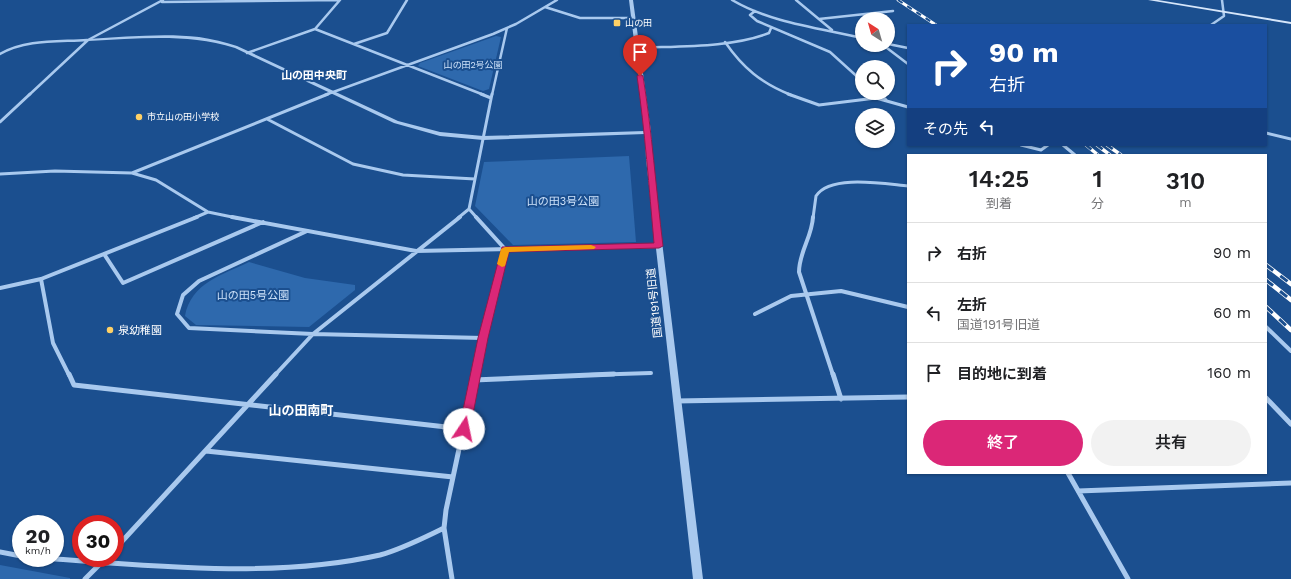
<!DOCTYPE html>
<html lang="ja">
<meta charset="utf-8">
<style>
:root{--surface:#fff;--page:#f2f2f2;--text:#202124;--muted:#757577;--line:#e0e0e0;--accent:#db2777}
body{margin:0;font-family:"Work Sans","Noto Sans JP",sans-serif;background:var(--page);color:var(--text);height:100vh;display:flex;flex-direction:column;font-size:15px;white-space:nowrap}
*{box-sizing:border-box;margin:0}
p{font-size:13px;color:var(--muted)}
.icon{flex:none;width:22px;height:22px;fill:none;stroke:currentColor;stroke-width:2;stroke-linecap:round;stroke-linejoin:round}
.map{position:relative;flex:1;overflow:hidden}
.side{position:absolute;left:907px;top:154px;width:360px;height:320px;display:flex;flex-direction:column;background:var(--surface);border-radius:0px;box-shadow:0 1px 3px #0004}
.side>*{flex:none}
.top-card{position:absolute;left:907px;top:24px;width:360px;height:122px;border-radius:0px;box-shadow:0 1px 3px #0004;background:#1a4fa0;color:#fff;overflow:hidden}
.needle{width:26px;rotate:323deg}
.fabs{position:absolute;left:855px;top:12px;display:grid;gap:8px}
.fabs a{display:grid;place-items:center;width:40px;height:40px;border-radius:50%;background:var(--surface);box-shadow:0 1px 3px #0004;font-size:20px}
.speed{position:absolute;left:12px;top:515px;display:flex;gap:8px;font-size:20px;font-weight:700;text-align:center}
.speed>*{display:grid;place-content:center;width:52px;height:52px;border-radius:50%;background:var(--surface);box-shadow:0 1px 3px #0004;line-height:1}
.speed small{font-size:10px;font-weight:400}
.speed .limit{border:6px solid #d22;background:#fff;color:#111}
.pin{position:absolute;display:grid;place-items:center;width:34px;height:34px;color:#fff;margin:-41px -17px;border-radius:50% 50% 50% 0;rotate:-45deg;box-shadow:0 0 4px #0007}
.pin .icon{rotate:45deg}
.me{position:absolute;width:44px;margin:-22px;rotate:11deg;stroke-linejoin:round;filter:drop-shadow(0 0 3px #0008)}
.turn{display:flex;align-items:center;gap:14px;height:84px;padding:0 16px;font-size:18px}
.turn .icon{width:52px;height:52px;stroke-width:2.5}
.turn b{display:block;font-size:28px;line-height:34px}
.then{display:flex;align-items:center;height:38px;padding:0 16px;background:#0003;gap:8px;font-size:15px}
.eta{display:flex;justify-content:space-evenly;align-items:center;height:68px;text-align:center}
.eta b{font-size:24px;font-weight:600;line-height:28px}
.primary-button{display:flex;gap:8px;margin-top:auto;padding:8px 16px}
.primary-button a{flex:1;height:46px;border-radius:24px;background:var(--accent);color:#fff;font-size:16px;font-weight:600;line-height:46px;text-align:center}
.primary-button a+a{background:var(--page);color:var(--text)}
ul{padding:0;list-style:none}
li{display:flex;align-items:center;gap:12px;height:60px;padding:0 16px;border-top:1px solid var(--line)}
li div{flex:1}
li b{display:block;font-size:15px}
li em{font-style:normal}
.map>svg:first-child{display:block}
</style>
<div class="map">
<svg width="1291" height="579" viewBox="0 0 1291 579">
<rect width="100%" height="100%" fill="#1b4f8f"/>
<path fill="#2e69ad" d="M496,36L501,37L489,89L483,91L418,66L420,63Z
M629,156L636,242L513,245L475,206L484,162Z
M249,262L305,278L355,285V290L309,327L196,325L185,316C191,283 222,275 249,262Z
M0,565L70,578V579H0Z"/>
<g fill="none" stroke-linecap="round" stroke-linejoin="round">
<path stroke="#a9c9ee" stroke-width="2.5" d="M340,0L315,29L484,95
M732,0C771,23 819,28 862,38
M796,0L832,30
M162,2L339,0
M545,7L580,18H633
M755,11L750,15L757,21L830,52L862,81
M819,19L893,11
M1211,25L1224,16L1222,0
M725,42C743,68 761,83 791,95
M354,44L387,33L407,0
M888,44L908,48
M883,45L908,64
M636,48C677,46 731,48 769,33L771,28
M247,53L315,29
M0,54C26,39 58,42 87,40
M877,93L880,95
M29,95L88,40L163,0
M325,95L493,34L516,24L557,0
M492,95L507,28"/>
<path stroke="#a9c9ee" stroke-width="3" d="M481,94L491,98
M788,94L819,105L876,98L908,107
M879,94L886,100
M267,119L353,164L403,175L475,179
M0,122L30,94
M1266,133L1291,139
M1021,145L1041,150L1048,145
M1063,145L1075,155
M132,173L328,94
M0,174L55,171L132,173L156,180L208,212L237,218
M469,209L477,218
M194,218L208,212
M458,218L469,209L492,94
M813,218L816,196C830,174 885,184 908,186"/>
<path stroke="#a9c9ee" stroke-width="4" d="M232,217L416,251L659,246
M476,217L505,249
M813,217C812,237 799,252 799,272L833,375
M307,231L199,281L183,295L177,314L189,328L313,334L483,338
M104,254L123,283L263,222
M41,279L53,343L69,375
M0,288L41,279L197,217
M755,314L791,296L841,291L908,307
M1266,327L1291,351
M275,375L313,334L460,217
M475,375L505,249
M588,375L651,373"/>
<path stroke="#a9c9ee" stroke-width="5" d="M69,374L74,385L464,429
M833,374L841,399
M474,380L614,374
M1266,398L1291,424
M676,401L908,397
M206,451L453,477
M1068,473L1128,579
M1078,491L1291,483
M115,549L276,374
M0,552L21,556
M42,558C150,566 275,579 380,555C402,549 423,538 444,528
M85,579L106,558
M452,579L444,528L446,510L475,374"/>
<path fill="#a9c9ee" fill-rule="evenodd" d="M629,0H633L651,132L652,159L703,579H693L646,159L645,134L483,140L440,136L394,123L235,48C185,33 139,39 88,41L86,40L88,39C125,37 162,33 199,37C212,39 225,42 237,46L398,121L440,132L483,136L645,131Z"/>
<path fill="#d6e6fa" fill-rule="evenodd" d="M1148,0H1158L1291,22V24Z"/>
<g stroke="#fff" stroke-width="3">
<path id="rail-far2" d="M898,0L936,25"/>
</g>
<g stroke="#fff" stroke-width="3.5">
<path id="rail-far1" d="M1086,145L1098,155
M1097,145L1110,155
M1107,145L1121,155"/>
</g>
<g stroke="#fff" stroke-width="4.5">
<path id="rail" d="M1266,265L1291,284
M1266,280L1291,300
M1266,307L1291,330"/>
</g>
<use href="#rail-far2" stroke="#1b4f8f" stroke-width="2" stroke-dasharray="5.5" stroke-linecap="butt"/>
<use href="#rail-far1" stroke="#1b4f8f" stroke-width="2.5" stroke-dasharray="7" stroke-linecap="butt"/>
<use href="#rail" stroke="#1b4f8f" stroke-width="3" stroke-dasharray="9" stroke-linecap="butt"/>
</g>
<path fill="#db2777" stroke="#8e194d" d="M640,74L643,76C652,132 656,189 663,246L659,248L509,252L488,338L470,429L468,433H460L459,429L478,338L502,247L654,243C649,187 645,132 637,76Z"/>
<path fill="#f59e0b" d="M591,245L596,247L594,249L509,252L505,266L502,267L497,264L501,249L505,247Z"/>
<g fill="#ffd166" stroke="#1b4f8f" stroke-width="1.5">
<rect x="613" y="19" width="8" height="8" rx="2"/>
<circle cx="139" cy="117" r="4"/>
<circle cx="110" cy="330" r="4"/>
</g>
<g text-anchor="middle" stroke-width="4" stroke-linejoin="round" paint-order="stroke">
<g font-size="9" fill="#fff" stroke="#1b4f8f" text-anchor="start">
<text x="625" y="26">山の田</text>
<text x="147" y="120">市立山の田小学校</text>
</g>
<g font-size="9" fill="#cfe3fa" stroke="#1b4f8f">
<text x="473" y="68">山の田2号公園</text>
</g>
<g font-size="11" font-weight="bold" fill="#fff" stroke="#1b4f8f">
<text x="314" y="79">山の田中央町</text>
</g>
<g font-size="11" fill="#cfe3fa" stroke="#1b4f8f">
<text x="563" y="205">山の田3号公園</text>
<text x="253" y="299">山の田5号公園</text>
</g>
<g font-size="11" fill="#fff" stroke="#1b4f8f">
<text transform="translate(654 303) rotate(-96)" y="4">国道191号旧道</text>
</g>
<g font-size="11" fill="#fff" stroke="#1b4f8f" text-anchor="start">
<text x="118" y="334">泉幼稚園</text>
</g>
<g font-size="13" font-weight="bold" fill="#fff" stroke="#1b4f8f">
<text x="301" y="415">山の田南町</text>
</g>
</g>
</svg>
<div class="fabs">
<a><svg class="needle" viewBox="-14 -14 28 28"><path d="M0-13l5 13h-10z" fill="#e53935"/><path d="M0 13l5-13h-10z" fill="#757577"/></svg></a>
<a><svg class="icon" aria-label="search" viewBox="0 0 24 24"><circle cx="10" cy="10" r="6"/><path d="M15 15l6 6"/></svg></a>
<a><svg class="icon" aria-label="layers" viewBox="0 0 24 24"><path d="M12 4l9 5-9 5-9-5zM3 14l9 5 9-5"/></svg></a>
</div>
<div class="speed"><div>20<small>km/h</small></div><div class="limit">30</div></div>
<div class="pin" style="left:640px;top:76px;background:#d93025"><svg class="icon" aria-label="arrive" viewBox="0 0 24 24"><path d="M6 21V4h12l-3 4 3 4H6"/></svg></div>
<svg class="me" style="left:464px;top:429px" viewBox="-20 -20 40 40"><circle r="19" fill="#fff"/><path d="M0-13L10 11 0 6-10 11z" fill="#db2777"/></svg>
<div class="top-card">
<div class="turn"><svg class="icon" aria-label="right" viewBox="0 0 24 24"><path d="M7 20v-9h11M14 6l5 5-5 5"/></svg><div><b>90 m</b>右折</div></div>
<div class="then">その先<svg class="icon" aria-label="left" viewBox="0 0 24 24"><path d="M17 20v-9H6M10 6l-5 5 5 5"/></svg></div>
</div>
<section class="side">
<div class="eta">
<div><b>14:25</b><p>到着</p></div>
<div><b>1</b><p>分</p></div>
<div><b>310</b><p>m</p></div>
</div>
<ul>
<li><svg class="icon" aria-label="right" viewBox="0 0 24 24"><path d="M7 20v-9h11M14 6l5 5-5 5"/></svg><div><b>右折</b></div><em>90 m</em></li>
<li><svg class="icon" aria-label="left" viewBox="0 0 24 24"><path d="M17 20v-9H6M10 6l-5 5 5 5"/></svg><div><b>左折</b><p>国道191号旧道</p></div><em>60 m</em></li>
<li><svg class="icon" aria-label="arrive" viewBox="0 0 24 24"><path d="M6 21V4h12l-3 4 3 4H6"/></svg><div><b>目的地に到着</b></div><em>160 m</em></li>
</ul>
<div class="primary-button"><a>終了</a><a>共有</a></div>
</section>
</div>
